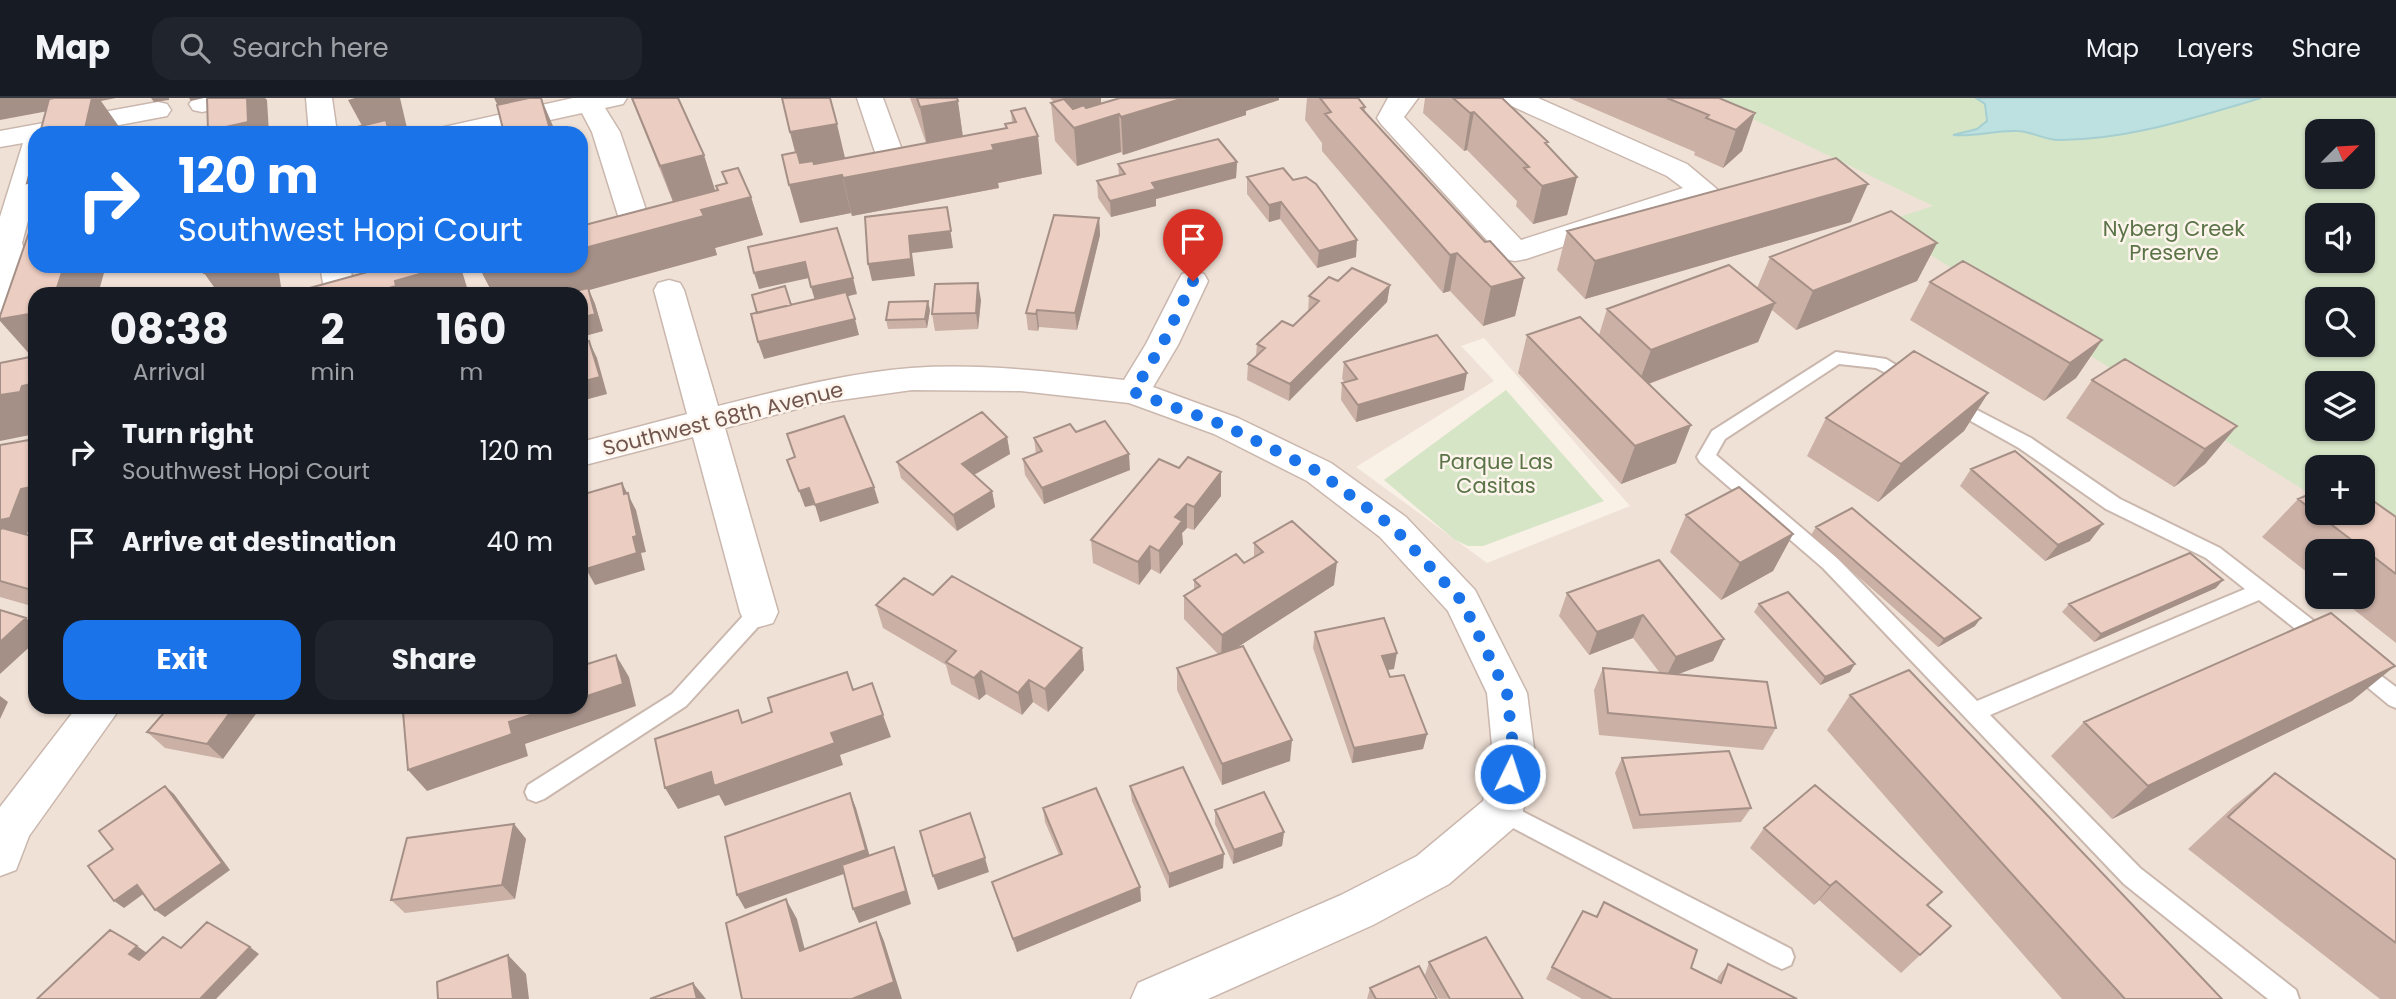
<!DOCTYPE html>
<meta charset="utf-8">
<style>
:root{--surface:#171b24;--page:#20242c;--text:#f1f3f6;--muted:#9ea1a6;--line:#363941;--accent:#1a73e8}
body{margin:0;font-family:Poppins,sans-serif;background:var(--page);color:var(--text);height:100vh;display:flex;flex-direction:column;font-size:26px;white-space:nowrap}
*{box-sizing:border-box;margin:0}
p{font-size:23px;color:var(--muted)}
.icon{flex:none;width:38px;height:38px;fill:none;stroke:currentColor;stroke-width:2;stroke-linecap:round;stroke-linejoin:round}
.map{position:relative;flex:1;overflow:hidden}
.details{position:absolute;left:28px;top:189px;width:560px;height:427px;display:flex;flex-direction:column;background:var(--surface);border-radius:21px;box-shadow:0 2px 5px #0004}
.details>*{flex:none}
.hud{position:absolute;left:28px;top:28px;width:560px;height:147px;border-radius:21px;box-shadow:0 2px 5px #0004;background:#1a73e8;color:#fff;overflow:hidden}
.needle{width:46px;rotate:66deg}
.buttons{position:absolute;left:2305px;top:21px;display:grid;gap:14px}
.buttons a{display:grid;place-items:center;width:70px;height:70px;border-radius:14px;background:var(--surface);box-shadow:0 2px 5px #0004;font-size:35px}
.pin{position:absolute;display:grid;place-items:center;width:60px;height:60px;color:#fff;margin:-72px -30px;border-radius:50% 50% 50% 0;rotate:-45deg;box-shadow:0 0 7px #0007}
.pin .icon{rotate:45deg}
.me{position:absolute;width:77px;margin:-38px;rotate:4deg;stroke-linejoin:round;filter:drop-shadow(0 0 5px #0008)}
.turn{display:flex;align-items:center;gap:24px;height:147px;padding:0 35px;font-size:32px}
.turn .icon{width:91px;height:91px;stroke-width:2.5}
.turn b{display:block;font-size:49px;line-height:60px}
.eta{display:flex;justify-content:space-evenly;align-items:center;height:119px;text-align:center}
.eta b{font-size:42px;font-weight:700;line-height:49px}
.cta{display:flex;gap:14px;margin-top:auto;padding:14px 35px}
.cta a{flex:1;height:80px;border-radius:21px;background:var(--accent);color:#fff;font-size:28px;font-weight:700;line-height:80px;text-align:center}
.cta a+a{background:var(--page);color:var(--text)}
ul{padding:0;list-style:none}
li{display:flex;align-items:center;gap:21px;height:91px;padding:0 35px}
li div{flex:1}
li b{display:block;font-size:26px}
li em{font-style:normal}
header{display:flex;align-items:center;gap:42px;box-sizing:border-box;height:98px;padding:0 35px;background:var(--surface);border-bottom:2px solid var(--line)}
header strong{font-size:33px}
nav{display:flex;gap:38px;margin-inline-start:auto;font-size:24px}
.search{width:490px;height:63px;background:var(--page);display:flex;align-items:center;gap:18px;box-sizing:border-box;padding:0 24px;border-radius:21px;color:var(--muted);font-size:26px}
.map>svg:first-child{display:block}
</style>
<header>
<strong>Map</strong>
<div class="search"><svg class="icon" aria-label="search" viewBox="0 0 24 24"><circle cx="10" cy="10" r="6"/><path d="M15 15l6 6"/></svg>Search here</div>
<nav><a>Map</a><a>Layers</a><a>Share</a></nav>
</header>
<div class="map">
<svg width="2396" height="901" viewBox="0 0 2396 901">
<rect width="100%" height="100%" fill="#f9f0e6"/>
<path fill="#f0e1d6" fill-rule="evenodd" d="M13,0H1709L1935,108L1881,125L2315,394L2317,415L2396,456V901H0V3ZM35,35H581V168H35ZM35,196H581V609H35ZM1484,240L1630,408L1487,465L1356,369L1494,283L1461,248ZM2317,453H2362V499H2317Z"/>
<path fill="#d7e5c7" fill-rule="evenodd" d="M1709,0H2396V456L2362,415V369H2317V396H2310L1880,125L1933,108ZM2317,33H2362V79H2317ZM2317,117H2362V163H2317ZM2317,201H2362V247H2317ZM2317,285H2362V331H2317Z
M1506,292L1604,403L1483,448H1468L1455,442L1384,382Z"/>
<path fill="#bde0e1" stroke="#a5cfd1" stroke-width="2" d="M1976,0H2261C2196,19 2129,42 2059,42C2044,42 2031,33 2017,33C1995,32 1975,39 1953,37L1977,31L1987,23L1985,6Z"/>
<g fill="none" stroke-linecap="round" stroke-linejoin="round">
<g stroke="#cab7ae" stroke-width="4">
<path id="lane" d="M1836,254L1886,261L1921,282L1912,288L1876,270L1839,266L1725,341L1716,357L1837,460L1977,603L2245,491L2206,460L2106,411L2019,350L1944,308L1941,304L1950,298L2031,340L2120,401L2220,450L2332,537L2335,543L2332,549L2325,551L2318,549L2259,502L1990,617L2140,770L2296,892L2299,901H2268L2124,786L1823,470L1700,364L1697,359L1712,333Z
M759,506L766,508L769,514L766,520L686,608L544,701L536,704L528,701L525,694L528,687L672,596L752,508Z
M2356,559L2396,589V610L2389,607L2349,574L2346,568L2349,562Z
M1502,703L1791,851L1794,859L1791,867L1782,871L1773,867L1494,720L1491,713L1494,706Z"/>
</g>
<g stroke="#cab7ae" stroke-width="3">
<path id="street" d="M194,0H243L239,6L202,14L193,12L189,6Z
M306,0H332L337,35H309Z
M573,0H627L623,6L605,10L620,34L651,127L646,133L636,136L626,133L621,127L592,34L582,15L491,35H440L444,29Z
M857,0H883L906,63L902,69H882L878,63Z
M1388,0H1418L1404,19L1521,142L1683,90L1667,78L1507,6L1503,0H1538L1687,66L1718,92L1714,98L1526,161L1515,163L1504,161L1381,26L1377,20Z
M158,4L167,6L171,12L167,18L77,35H35V97L22,145L28,168L11,214L0,217V119L23,45L0,49V33Z
M320,168H350L355,196H325Z
M1193,173L1204,176L1208,183L1178,247L1153,289L1238,320L1331,365L1406,419L1475,492L1527,595L1535,658L1523,713L1517,727L1449,786L1373,827L1208,901H1131L1138,885L1341,797L1417,758L1483,703L1493,658L1487,595L1448,513L1380,439L1307,383L1214,336L1129,305L1021,293L912,292L819,305L725,330L778,514L773,525L759,529L745,525L740,514L693,339L581,368V344L687,316L654,192L658,185L669,182L680,185L684,192L718,308C782,292 846,275 911,270C982,265 1054,274 1124,282L1146,246L1178,183L1182,176Z
M77,609H121L29,738L16,772L0,778V709Z"/>
</g>
<use href="#lane" fill="#fff" fill-rule="evenodd"/>
<use href="#street" fill="#fff" fill-rule="evenodd"/>
</g>
<path fill="#cbb0a6" d="M631,0H678L715,93L717,92L716,88L726,85L722,74L751,99L763,137L715,150L717,157L589,192L595,206L603,233L581,239V196H493L480,171L581,168V122L583,127L673,104Z
M910,0H957L963,38L1006,30L1005,26L1012,24L1011,13L1042,76L998,85L999,90L852,118L851,115L800,125L795,54L790,34L845,60L926,45Z
M1050,0H1101V6L1120,0H1279V2L1246,13V17L1123,57L1121,54L1077,68L1055,43L1051,5L1054,4Z
M1307,0H1358L1365,9V13L1485,144L1524,180L1515,218L1483,228L1450,193L1443,195L1322,53V45L1305,22Z
M1425,0H1502L1577,79L1567,117L1533,126L1516,108L1517,103L1467,52L1464,53L1423,15Z
M1569,0H1719L1755,15L1742,53L1723,70L1694,57L1695,54Z
M1237,64L1236,80L1156,101V108L1111,119L1098,100L1097,83L1119,78L1118,66Z
M1247,79L1293,82L1356,159L1317,170L1280,121L1269,124L1247,96Z
M1099,120L1100,137L1077,232L1039,229L1038,233L1028,232L1026,215Z
M1851,124L1585,201L1557,172L1567,133Z
M1937,145L1917,183L1796,232L1772,212L1758,244L1649,286L1676,365L1621,386L1518,275L1527,237H1599L1607,211L1757,190L1770,159Z
M1338,183L1390,187L1387,204L1289,303L1247,282L1248,266L1256,258L1257,246L1293,228L1308,214L1309,198Z
M1930,184L2102,242L2076,280L2044,303L1910,222Z
M981,202L978,231L935,233L932,216Z
M930,212L927,230L888,231L886,222Z
M1344,264L1464,292L1356,324L1341,302L1342,285L1345,284L1342,281Z
M2092,282L2237,328L2205,366L2174,389L2066,320Z
M1988,295L1964,333L1878,404L1807,358L1826,320Z
M1076,334L1130,372L1044,406L1025,377L1023,361L1036,356L1034,340Z
M1007,339L1010,356L974,377L992,393L995,409L957,433L901,380L897,364Z
M0,347L27,436L35,439V509L0,499Z
M1179,370L1221,374V398L1194,432L1187,430L1182,435L1183,446L1160,476L1151,471L1139,487L1093,465L1091,442Z
M1971,371L2090,443L2045,463L1960,388Z
M2298,401L2396,419V545L2338,499H2362V453H2317V482L2262,439Z
M1686,417L1793,436L1773,473L1721,502L1670,454Z
M1816,429L1975,528L1938,549L1811,437Z
M1254,445L1334,487L1236,550L1290,663L1222,687L1177,592V570L1218,556L1184,521V498L1194,492V482L1244,465L1254,460Z
M2216,490L2094,544L2062,514L2069,506Z
M1567,495L1724,541L1713,563L1679,576L1776,630L1763,652L1599,637L1594,592L1603,570L1660,575L1633,540L1589,557L1559,518Z
M933,497L1082,550L1084,572L1048,614L1033,604L1022,617L986,596L979,602L951,586L946,567L883,530L876,507Z
M1759,506L1850,574L1820,587L1754,514Z
M1315,534L1394,571L1388,572L1390,579L1427,636L1423,651L1352,665L1313,550Z
M1850,597L2222,901H2062L1827,632Z
M2352,603L2112,721L2051,658L2084,624Z
M169,609L223,661L165,650L147,634Z
M1622,660L1751,710L1741,724L1633,731L1615,675Z
M2275,675L2396,762V901H2380L2188,751L2234,708Z
M1130,688L1223,770L1169,790L1132,703Z
M1043,710L1140,789L1141,803L1017,854L996,797L992,784L1059,757L1045,724Z
M1215,712L1284,734L1282,748L1233,766L1215,726Z
M514,726L526,741L515,801L405,815L391,802Z
M1764,730L1942,794L1928,808L1951,828L1901,875L1819,802L1814,807L1750,750Z
M1604,804L1691,870L1717,883L1718,879L1728,866L1797,901H1582L1546,881L1552,869L1596,818Z
M1429,864L1523,901H1439L1425,877Z
M1370,890L1437,901H1367Z"/>
<path fill="#a59087" d="M0,0H116L101,3L120,30L119,35H84L91,5L0,22Z
M151,0H169V2L154,4Z
M189,0H204L191,3Z
M247,0H265L267,2L269,35H209L208,33Z
M355,0H400L407,30L392,33V35H366L348,2Z
M494,0H536L500,12Z
M541,0L556,35H551Z
M1064,0H1101V6L1066,17Z
M1184,0H1279V2L1246,13V17L1123,57L1121,19Z
M958,3L963,40L927,47L920,9Z
M1474,14L1467,52L1464,53L1470,15Z
M1755,15L1742,53L1723,70L1736,32Z
M1119,16L1121,54L1077,68L1074,30Z
M837,26L846,64L842,77L851,115L800,125L789,87L800,72L790,34Z
M1038,38L1042,76L998,85L999,90L852,118L843,80L992,47Z
M704,57L716,95L674,106L660,68Z
M1237,64L1236,80L1156,101V108L1111,119L1110,103L1152,85Z
M1577,79L1567,117L1533,126L1542,88Z
M35,83V95L27,85Z
M1868,86L1851,124L1585,201L1595,163Z
M751,99L763,137L715,150L717,157L589,192L595,206L603,233L581,239V220L573,196H493L480,171L492,168H581V151L701,112Z
M1281,104L1280,121L1269,124V107Z
M947,109L953,150L912,155L915,178L872,183L868,166L909,138Z
M1099,120L1100,137L1077,232L1075,215Z
M1357,142L1356,159L1317,170L1319,153Z
M1937,145L1917,183L1796,232L1813,193Z
M1457,155L1450,193L1443,195L1450,157Z
M805,164L809,180L759,191L754,175Z
M64,168H106L98,196H55Z
M230,168H278L282,196H219L204,175Z
M448,168H459L462,173L469,196H368L395,183Z
M853,180L857,196L816,206L811,189Z
M1524,180L1515,218L1483,228L1491,189Z
M978,185L981,202L978,231L976,215Z
M1390,187L1387,204L1289,303L1290,286Z
M928,203L930,212L927,230L925,221Z
M1775,205L1758,244L1637,290L1651,252Z
M1037,212L1039,229L1038,233L1036,216Z
M35,215V260H33L0,223V221Z
M855,221L859,237L764,261L758,244Z
M2102,242L2076,280L2044,303L2070,265Z
M589,243L597,260L607,296L581,303V284Z
M1467,275L1464,292L1356,324L1358,307Z
M35,285V336L0,343V297L22,288Z
M1988,295L1964,333L1878,404L1901,366Z
M1691,327L1676,365L1621,386L1635,348Z
M2237,328L2205,366L2174,389L2205,351Z
M1007,339L1010,356L965,382L962,366Z
M1129,356L1130,372L1044,406L1042,390Z
M1221,374V398L1194,432V409Z
M622,385L636,412L646,454L641,455L645,472L595,487L586,471L587,470L581,459V454L624,396Z
M35,388V415L27,436L0,441V422L21,391Z
M874,389L879,405L820,424L815,407Z
M809,390L814,407L805,409L799,393Z
M992,393L995,409L957,433L953,417Z
M1187,406V430L1182,435L1183,446L1160,476L1159,453L1175,419Z
M2103,426L2090,443L2045,463L2058,447Z
M1793,436L1773,473L1721,502L1740,465Z
M1150,448L1151,471L1139,487L1138,464Z
M1337,464L1334,487L1221,560L1222,537Z
M2223,482L2216,490L2094,544L2101,536Z
M1643,517L1633,540L1589,557L1597,534Z
M26,520L35,528V544L0,576V544Z
M1981,520L1975,528L1938,549L1944,541Z
M1724,541L1713,563L1665,581L1676,559Z
M1082,550L1084,572L1048,614L1045,591Z
M1397,555L1394,571L1379,573L1382,558Z
M616,557L629,579L636,608L525,646L528,658L427,693L408,672L509,624L554,609H581V600Z
M1855,566L1850,574L1820,587L1825,579Z
M2395,568L2352,603L2112,721L2148,688Z
M981,573L986,596L979,602L974,580Z
M1029,582L1033,604L1022,617L1018,595Z
M0,598L8,604L0,621Z
M234,609H261L223,661L207,646Z
M883,617L891,639L840,657L843,667L725,708L719,697L678,711L665,690Z
M1427,636L1423,651L1352,665L1354,650Z
M1292,642L1290,663L1222,687V666Z
M165,688L174,696L230,772L165,819L155,812Z
M850,695L856,710L872,766L745,811L737,797Z
M514,726L526,741L515,801L502,787Z
M1284,734L1282,748L1233,766L1234,752Z
M894,749L899,763L911,806L859,825L853,811Z
M1224,756L1223,770L1169,790V776Z
M985,760L989,774L938,792L933,778Z
M1836,783L1819,802L1814,807L1830,788Z
M137,787L146,794L124,810L114,803Z
M1140,789L1141,803L1017,854L1013,841Z
M786,801L797,821L810,872L800,853Z
M876,824L884,843L902,901H852Z
M137,848L147,855L139,862L129,856Z
M250,849L259,856L216,901H200Z
M508,857L526,876L529,901H513Z
M693,885L706,901H697Z"/>
<path fill="#eccdc1" stroke="#a59087" stroke-width="2" d="M54,0H92L84,35H40L49,1Z
M207,0H247L248,24L208,33Z
M529,0H541L551,35H504L497,7Z
M632,0H678L704,57L660,68Z
M782,0H830L837,26L790,34Z
M917,0H957L958,3L920,9Z
M1120,0H1184L1121,19L1119,16L1074,30L1051,5L1064,1L1073,11L1084,7L1086,10Z
M1320,0H1358L1365,9L1361,10L1485,144L1490,143L1524,180L1491,189L1457,155L1450,157L1325,16L1331,14Z
M1453,0H1502L1548,44L1545,45L1577,79L1542,88L1524,70L1529,69L1474,14L1470,15Z
M1667,0H1719L1755,15L1736,32L1706,20L1709,17Z
M1025,10L1038,38L992,47L994,52L843,80L842,77L789,87L782,57L797,54L800,65L813,63L814,66L1007,30L1005,26L1016,24L1011,13Z
M386,22L389,35H341L340,33Z
M1218,41L1237,64L1152,85L1156,91L1110,103L1097,83L1125,76L1118,66Z
M35,54V83L27,85Z
M1836,60L1868,86L1595,163L1567,133Z
M738,70L751,99L701,112L704,118L581,151V128L718,92L716,88L727,85L722,74Z
M1283,70L1293,82L1306,79L1316,86L1357,142L1319,153L1281,104L1269,107L1247,79Z
M947,109L951,133L909,138L911,161L868,166L865,119Z
M1891,113L1937,145L1813,193L1770,159Z
M1054,117L1099,120L1075,215L1037,212L1036,216L1026,215Z
M34,120L35,168H64L55,196H35V215L0,221V218Z
M837,130L853,180L811,189L805,164L754,175L748,149Z
M1963,163L2102,242L2070,265L1930,184Z
M1729,167L1775,205L1651,252L1607,211Z
M203,168H230L204,175Z
M389,168H448L395,183L396,188L368,196H288Z
M479,168H492L480,171Z
M1352,170L1390,187L1290,286L1248,266L1265,250L1257,246L1282,223L1293,228L1319,203L1309,198L1329,179L1338,183Z
M978,185L976,215L932,216L935,186Z
M785,188L791,207L757,215L752,197Z
M588,190L595,216L581,220V196H563Z
M846,194L855,221L758,244L751,216Z
M928,203L925,221L886,222L889,204Z
M1580,219L1691,327L1635,348L1527,237Z
M1437,237L1467,275L1358,307L1342,285L1357,281L1344,264Z
M589,243L600,279L581,284V245Z
M1914,253L1988,295L1901,366L1826,320Z
M35,258V285L22,288L20,294L0,297V265Z
M2125,261L2237,328L2205,351L2092,282Z
M982,314L1007,339L962,366L992,393L953,417L897,364Z
M844,318L874,389L815,407L809,390L799,393L787,362L795,359L787,336Z
M1105,323L1129,356L1042,390L1023,361L1042,353L1034,340L1070,326L1076,334Z
M35,341V388L21,391L10,420L0,422V347Z
M2015,353L2103,426L2058,447L1971,371Z
M1188,359L1221,374L1194,409L1187,406L1175,419L1182,423L1159,453L1150,448L1138,464L1091,442L1159,361L1179,370Z
M622,385L624,396L628,395L637,438L633,439L637,455L586,471L583,454H581V397Z
M1739,389L1793,436L1740,465L1686,417Z
M2317,393V415H2362V395L2396,419V476L2298,401Z
M1852,410L1981,520L1944,541L1816,429Z
M1292,423L1337,464L1222,537L1184,498L1200,488L1194,482L1236,456L1244,465L1263,454L1254,445Z
M2,430L35,439V493L0,483V432Z
M2190,455L2223,482L2101,536L2069,506Z
M1659,462L1724,541L1676,559L1643,517L1597,534L1567,495Z
M952,478L1082,550L1045,591L1029,582L1018,595L981,573L974,580L946,564L956,553L876,507L904,480L933,497Z
M1788,494L1855,566L1825,579L1759,506Z
M0,512L26,520L0,544Z
M2331,515L2395,568L2148,688L2084,624Z
M1384,520L1397,555L1382,558L1390,579L1404,577L1427,636L1354,650L1315,534Z
M1243,548L1292,642L1222,666L1177,570Z
M616,557L623,586L581,600V568Z
M1603,570L1767,584L1776,630L1608,615Z
M1909,572L2222,901H2125L1850,597Z
M847,574L853,592L872,585L883,617L831,635L835,645L714,688L711,674L665,690L655,641L738,612L742,625L772,614L768,600Z
M169,609H234L207,646L147,634Z
M419,609H554L509,624L512,636L408,672L403,614Z
M1729,653L1751,710L1640,717L1622,660Z
M1183,669L1224,756L1169,776L1130,688Z
M2275,675L2396,762V845L2228,719Z
M1815,687L1942,794L1927,807L1951,828L1920,857L1836,783L1830,788L1764,730Z
M165,688L222,765L155,812L137,787L114,803L88,768L113,751L99,733Z
M1096,690L1140,789L1013,841L992,784L1062,756L1043,710Z
M1264,694L1284,734L1234,752L1215,712Z
M850,695L866,752L737,797L725,739Z
M970,715L985,760L933,778L920,733Z
M514,726L502,787L391,802L407,740Z
M894,749L906,793L853,811L842,767Z
M786,801L800,853L876,824L894,884L852,901H742L726,825Z
M1604,804L1697,852L1691,870L1721,885L1728,866L1797,901H1612L1552,869L1583,813L1597,819Z
M207,824L250,849L200,901H37L110,832L137,848L129,856L139,862L163,839L181,850Z
M1486,839L1523,901H1450L1429,864Z
M508,857L513,901H438L437,884Z
M1419,868L1437,901H1376L1370,890Z
M693,885L697,901H650Z"/>
<g fill="none" stroke-linecap="round" stroke-linejoin="round">
<path stroke="#1a73e8" stroke-width="12" stroke-dasharray="0 21.6" d="M1193,183L1162,247L1133,294L1226,328L1319,374L1393,429L1462,503L1507,595L1514,658L1510,676"/>
</g>
<g text-anchor="middle" stroke-width="5" stroke-linejoin="round" paint-order="stroke">
<g font-size="21" fill="#5a7448" stroke="#fdf4ec">
<text x="2174" y="138">Nyberg Creek<tspan x="2174" dy="24">Preserve</tspan></text>
<text x="1496" y="371">Parque Las<tspan x="1496" dy="24">Casitas</tspan></text>
</g>
<g font-size="21" fill="#70564e" stroke="#fdf4ec">
<text transform="translate(723 321) rotate(-14)" y="7">Southwest 68th Avenue</text>
</g>
</g>
</svg>
<div class="buttons">
<a><svg class="needle" viewBox="-14 -14 28 28"><path d="M0-13l5 13h-10z" fill="#e53935"/><path d="M0 13l5-13h-10z" fill="#9ea1a6"/></svg></a>
<a><svg class="icon" aria-label="sound" viewBox="0 0 24 24"><path d="M4 9h4l5-4v14l-5-4H4zM17 9q2 3 0 6"/></svg></a>
<a><svg class="icon" aria-label="search" viewBox="0 0 24 24"><circle cx="10" cy="10" r="6"/><path d="M15 15l6 6"/></svg></a>
<a><svg class="icon" aria-label="layers" viewBox="0 0 24 24"><path d="M12 4l9 5-9 5-9-5zM3 14l9 5 9-5"/></svg></a>
<a>+</a>
<a>−</a>
</div>
<div class="pin" style="left:1193px;top:183px;background:#d93025"><svg class="icon" aria-label="arrive" viewBox="0 0 24 24"><path d="M6 21V4h12l-3 4 3 4H6"/></svg></div>
<svg class="me" style="left:1510px;top:676px" viewBox="-20 -20 40 40"><circle r="17" fill="#1a73e8" stroke="#fff" stroke-width="3"/><path d="M0-11L8 9 0 5-8 9z" fill="#fff"/></svg>
<div class="hud">
<div class="turn"><svg class="icon" aria-label="right" viewBox="0 0 24 24"><path d="M7 20v-9h11M14 6l5 5-5 5"/></svg><div><b>120 m</b>Southwest Hopi Court</div></div>
</div>
<section class="details">
<div class="eta">
<div><b>08:38</b><p>Arrival</p></div>
<div><b>2</b><p>min</p></div>
<div><b>160</b><p>m</p></div>
</div>
<ul>
<li><svg class="icon" aria-label="right" viewBox="0 0 24 24"><path d="M7 20v-9h11M14 6l5 5-5 5"/></svg><div><b>Turn right</b><p>Southwest Hopi Court</p></div><em>120 m</em></li>
<li><svg class="icon" aria-label="arrive" viewBox="0 0 24 24"><path d="M6 21V4h12l-3 4 3 4H6"/></svg><div><b>Arrive at destination</b></div><em>40 m</em></li>
</ul>
<div class="cta"><a>Exit</a><a>Share</a></div>
</section>
</div>
